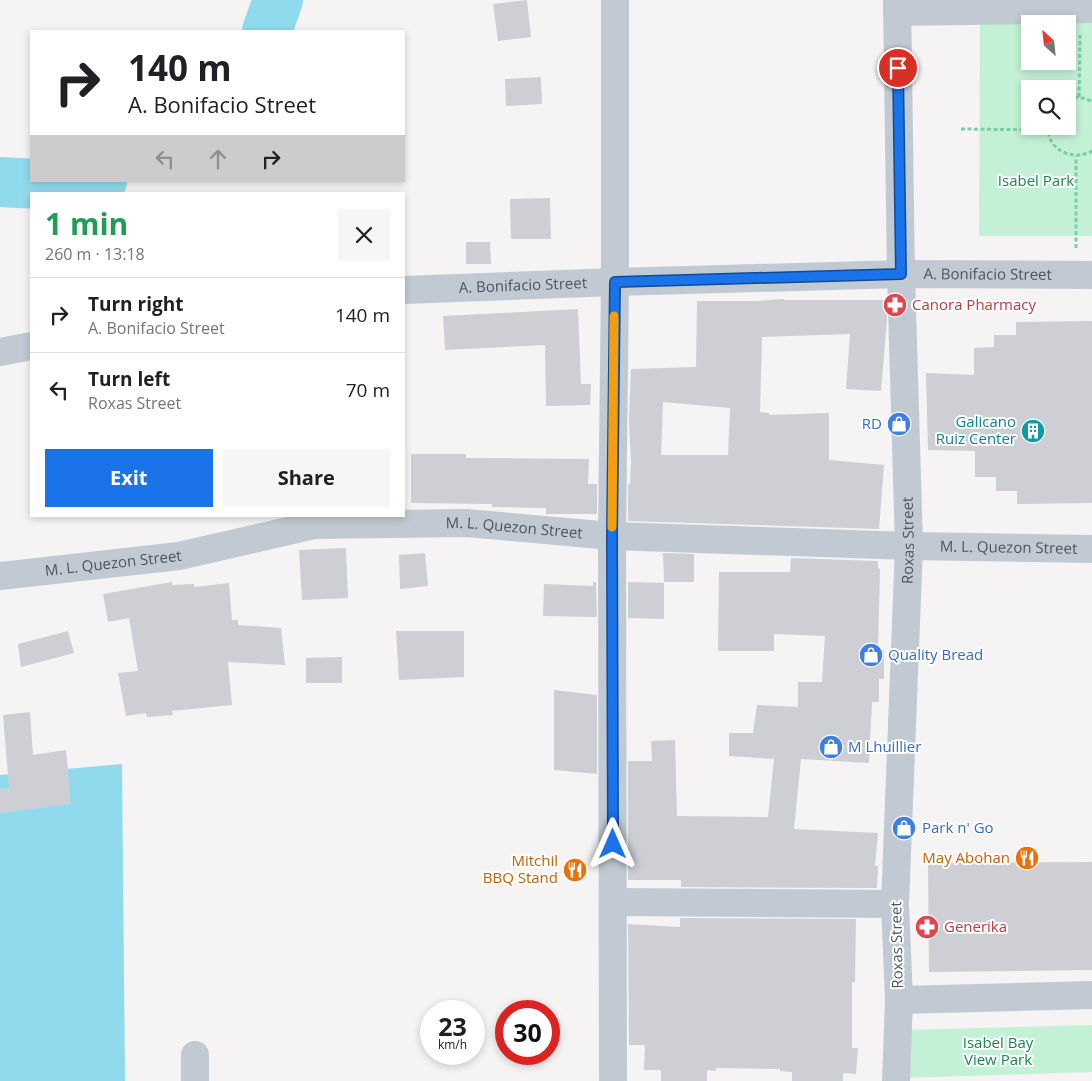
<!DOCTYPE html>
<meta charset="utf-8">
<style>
:root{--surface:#fff;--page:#f6f6f6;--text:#202124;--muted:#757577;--line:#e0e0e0;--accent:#1a73e8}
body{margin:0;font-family:"Open Sans",sans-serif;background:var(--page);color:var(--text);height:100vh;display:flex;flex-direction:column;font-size:19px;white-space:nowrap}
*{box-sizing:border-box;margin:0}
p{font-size:16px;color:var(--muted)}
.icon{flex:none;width:28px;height:28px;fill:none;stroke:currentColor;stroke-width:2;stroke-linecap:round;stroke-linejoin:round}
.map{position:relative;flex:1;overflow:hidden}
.panel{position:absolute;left:30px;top:192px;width:375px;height:325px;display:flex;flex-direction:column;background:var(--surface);border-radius:0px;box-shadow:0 2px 8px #0003}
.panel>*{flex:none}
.hud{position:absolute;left:30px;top:30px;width:375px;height:152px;border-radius:0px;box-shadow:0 2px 8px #0003;background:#fff;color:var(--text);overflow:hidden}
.needle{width:32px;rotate:333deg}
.buttons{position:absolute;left:1021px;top:15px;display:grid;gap:10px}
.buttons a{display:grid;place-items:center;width:55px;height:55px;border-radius:0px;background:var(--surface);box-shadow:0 2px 8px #0003;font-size:25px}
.speed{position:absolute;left:420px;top:1000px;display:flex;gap:10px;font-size:25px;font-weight:700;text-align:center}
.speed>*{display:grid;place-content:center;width:65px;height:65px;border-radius:50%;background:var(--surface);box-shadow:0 2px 8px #0003;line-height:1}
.speed small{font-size:12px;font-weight:400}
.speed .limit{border:8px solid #d22;background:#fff;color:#111}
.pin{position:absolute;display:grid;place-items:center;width:42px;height:42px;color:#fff;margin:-21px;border:2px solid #fff;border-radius:50%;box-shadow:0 1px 5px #0007}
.me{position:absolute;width:55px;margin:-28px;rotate:0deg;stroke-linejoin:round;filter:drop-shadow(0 0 4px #0008)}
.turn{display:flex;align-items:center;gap:18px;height:105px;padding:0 15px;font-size:22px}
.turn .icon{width:65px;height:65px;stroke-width:2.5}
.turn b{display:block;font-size:35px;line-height:42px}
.lanes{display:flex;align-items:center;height:48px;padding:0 15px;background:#0003;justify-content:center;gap:25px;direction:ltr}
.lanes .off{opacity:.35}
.round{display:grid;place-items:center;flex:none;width:52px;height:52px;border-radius:0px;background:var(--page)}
.head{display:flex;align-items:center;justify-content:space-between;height:85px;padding:0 15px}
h1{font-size:30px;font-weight:700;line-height:38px;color:#1e9e55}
.action{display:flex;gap:10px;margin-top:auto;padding:10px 15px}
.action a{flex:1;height:58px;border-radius:0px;background:var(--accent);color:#fff;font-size:20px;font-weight:700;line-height:58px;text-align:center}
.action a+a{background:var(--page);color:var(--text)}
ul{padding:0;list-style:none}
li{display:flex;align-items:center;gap:15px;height:75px;padding:0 15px;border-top:1px solid var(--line)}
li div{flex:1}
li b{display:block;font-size:19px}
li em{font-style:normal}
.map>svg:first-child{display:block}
</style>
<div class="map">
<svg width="1092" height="1081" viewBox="0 0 1092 1081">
<rect width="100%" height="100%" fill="#f5f3f3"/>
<path fill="#c3f1d5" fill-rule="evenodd" d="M980,23H1092V236H979ZM1030,24H1068V61H1030ZM1030,89H1068V126H1030Z
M1092,1025V1072L905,1078L904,1030Z"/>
<path fill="#90daee" d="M122,764L125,1081H0V775Z"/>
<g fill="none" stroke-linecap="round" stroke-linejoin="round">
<path stroke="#90daee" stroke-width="50" d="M267,31L278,0
M0,182L94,187L102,181"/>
</g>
<path fill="#cdcfd5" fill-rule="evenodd" d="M527,0L531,37L498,41L493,4Z
M541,77L542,104L506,106L505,79Z
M550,198L551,239H511L510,199Z
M466,242H490L491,264H466Z
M784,299V300H886L887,320L881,391L846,389L850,334L762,337L760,412L769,413V415L829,413V460L884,465L879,529L628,521V484H630L631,462L629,421L631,369L696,367L697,301H756ZM663,402L730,408L728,455H661Z
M578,309L581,384H591L590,405L546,406L545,345L445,350L443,316Z
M1092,321V503L1017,504V491H996V477H975V451L928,450L926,373L974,375V348L994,347V335H1016V322Z
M411,454H466V458L589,459L588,484H597V514H546V508L492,507V504L411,503Z
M346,548L348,598L302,600L299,550Z
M425,553L428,586L400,589L399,555Z
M663,553L694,554V582H664Z
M791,558L878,561V568L880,569L878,650H884V679H879V702H872L869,763L801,759L794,829L878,833L875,866H878L877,888L681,887V880H628V761H652L651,741L675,740L677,816L768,817L774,759L729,756V733H753L757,705L798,707V682H822L825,636L774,634V651H718L719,572H790Z
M172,582V585L194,584V587L229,583L232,620H238V625L281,628L285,665L228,662L232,705L172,711L173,715L147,717L146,713L126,716L118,673L138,671L129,618L108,622L103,594Z
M593,582H596L597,617L543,616L544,584L593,586Z
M628,582L664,583V619L628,618Z
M68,631L74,653L21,667L18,644Z
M396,631H464V677L399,680Z
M342,657V683H306V658Z
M554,690L597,695V774L554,770Z
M30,712L33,755L66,750L71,804L0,813V789L9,788L3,715Z
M1092,862V970L929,972L928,863Z
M680,918L856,919L855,982H852V1048H858L856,1074L843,1073V1081H792V1072L780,1071V1069L716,1068V1071L707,1070V1081H661V1070H644L645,1045H629L628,924L680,927Z"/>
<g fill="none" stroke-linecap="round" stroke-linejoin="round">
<path stroke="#7ad0a6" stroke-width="3" stroke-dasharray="4 2.5" stroke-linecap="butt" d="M1079,97L1080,35
M1068,98L1079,97L1092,101
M1048,126C1046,150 1074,162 1092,151
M961,129L1047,130
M1076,248V156"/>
<g stroke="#c1cad2" stroke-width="28">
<path d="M897,12L1092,9"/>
<path id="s1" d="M404,290L615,282L901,274L1092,275"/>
<path d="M0,352L31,346"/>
<path id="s2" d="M0,576L179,556L314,525L466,523L612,536L909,546L1092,549"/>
<path d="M613,902L895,904"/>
<path d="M899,1000L1092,995"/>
<path d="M195,1081V1055"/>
<path d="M613,1081L612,536L615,282V0"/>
<path id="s3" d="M896,1081L899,1000L895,904L909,546L901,274L897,0"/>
</g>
</g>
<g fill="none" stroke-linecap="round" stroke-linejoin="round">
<g stroke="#114b97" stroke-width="12">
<path id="route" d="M613,844L612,536L615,282L901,274L898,68"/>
</g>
<use href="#route" stroke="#1a73e8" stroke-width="9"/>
<path stroke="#f59e0b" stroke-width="9" d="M612,527L614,316"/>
</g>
<defs>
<g id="pharmacy-disc" transform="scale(1.25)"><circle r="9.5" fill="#e0444e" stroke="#fff"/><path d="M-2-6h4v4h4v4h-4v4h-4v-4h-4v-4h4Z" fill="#fff"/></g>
<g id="shop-disc" transform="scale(1.25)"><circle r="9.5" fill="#3f7fe0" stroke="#fff"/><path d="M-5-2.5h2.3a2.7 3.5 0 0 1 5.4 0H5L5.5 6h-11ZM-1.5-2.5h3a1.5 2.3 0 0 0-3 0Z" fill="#fff"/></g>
<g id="building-disc" transform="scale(1.25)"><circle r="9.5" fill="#0f9aa8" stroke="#fff"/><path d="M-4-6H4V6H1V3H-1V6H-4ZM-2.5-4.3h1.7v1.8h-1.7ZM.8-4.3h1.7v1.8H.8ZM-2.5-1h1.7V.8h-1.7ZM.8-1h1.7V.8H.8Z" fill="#fff"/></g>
<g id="restaurant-disc" transform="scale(1.25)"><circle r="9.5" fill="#e8710a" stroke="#fff"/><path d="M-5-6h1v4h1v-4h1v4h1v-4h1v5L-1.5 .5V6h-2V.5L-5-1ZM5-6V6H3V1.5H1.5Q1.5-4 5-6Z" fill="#fff"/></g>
</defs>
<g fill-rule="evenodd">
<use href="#pharmacy-disc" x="895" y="305"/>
<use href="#shop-disc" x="899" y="424"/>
<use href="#building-disc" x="1033" y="431"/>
<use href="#shop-disc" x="871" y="655"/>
<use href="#shop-disc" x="831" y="747"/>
<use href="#shop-disc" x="904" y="828"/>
<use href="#restaurant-disc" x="1027" y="858"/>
<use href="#restaurant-disc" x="575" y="870"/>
<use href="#pharmacy-disc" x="927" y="927"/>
</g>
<g text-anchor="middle" stroke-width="4" stroke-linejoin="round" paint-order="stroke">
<g font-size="15" fill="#17864f" stroke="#fff">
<text x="1036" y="186">Isabel Park</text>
<text x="998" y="1048">Isabel Bay<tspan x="998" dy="17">View Park</tspan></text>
</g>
<g font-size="15" fill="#4a5661" stroke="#fff">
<text dy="5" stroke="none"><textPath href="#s1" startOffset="584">A. Bonifacio Street</textPath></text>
<text dy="5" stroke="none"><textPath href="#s1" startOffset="119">A. Bonifacio Street</textPath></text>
<text dy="5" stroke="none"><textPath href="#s2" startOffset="519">M. L. Quezon Street</textPath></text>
<text dy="5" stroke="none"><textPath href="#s3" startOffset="541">Roxas Street</textPath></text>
<text dy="5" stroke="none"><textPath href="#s2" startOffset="1014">M. L. Quezon Street</textPath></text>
<text dy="5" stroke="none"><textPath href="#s2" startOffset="114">M. L. Quezon Street</textPath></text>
<text transform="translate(897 945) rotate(-91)" y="5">Roxas Street</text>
</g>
<g font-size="15" fill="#be3a42" stroke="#fff" text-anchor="start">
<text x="912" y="310">Canora Pharmacy</text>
<text x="944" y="932">Generika</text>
</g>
<g font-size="15" fill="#0d838f" stroke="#fff" text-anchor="end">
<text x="1016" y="427">Galicano<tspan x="1016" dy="17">Ruiz Center</tspan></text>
</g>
<g font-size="15" fill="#366cbe" stroke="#fff" text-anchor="start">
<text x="882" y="429" text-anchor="end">RD</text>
<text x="888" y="660">Quality Bread</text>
<text x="848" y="752">M Lhuillier</text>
<text x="922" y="833">Park n' Go</text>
</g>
<g font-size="15" fill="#c56008" stroke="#fff" text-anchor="end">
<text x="1010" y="863">May Abohan</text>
<text x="558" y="866">Mitchil<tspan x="558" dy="17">BBQ Stand</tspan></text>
</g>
</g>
</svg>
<div class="buttons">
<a><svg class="needle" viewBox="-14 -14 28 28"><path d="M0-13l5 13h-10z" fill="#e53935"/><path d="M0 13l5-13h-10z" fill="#757577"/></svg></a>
<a><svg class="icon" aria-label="search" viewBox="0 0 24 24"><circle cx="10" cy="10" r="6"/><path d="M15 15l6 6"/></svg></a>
</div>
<div class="speed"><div>23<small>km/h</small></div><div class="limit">30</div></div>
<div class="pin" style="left:898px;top:68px;background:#d93025"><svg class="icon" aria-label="arrive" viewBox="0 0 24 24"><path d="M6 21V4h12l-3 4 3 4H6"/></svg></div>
<svg class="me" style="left:613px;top:844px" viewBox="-20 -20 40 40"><path d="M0-17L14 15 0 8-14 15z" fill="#1a73e8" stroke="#fff" stroke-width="4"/></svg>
<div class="hud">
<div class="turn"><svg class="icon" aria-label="right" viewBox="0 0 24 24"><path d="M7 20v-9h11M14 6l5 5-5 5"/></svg><div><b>140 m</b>A. Bonifacio Street</div></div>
<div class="lanes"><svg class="icon off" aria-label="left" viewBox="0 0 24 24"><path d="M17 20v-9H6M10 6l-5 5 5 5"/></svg><svg class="icon off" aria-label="ahead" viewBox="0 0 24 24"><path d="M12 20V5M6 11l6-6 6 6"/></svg><svg class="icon" aria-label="right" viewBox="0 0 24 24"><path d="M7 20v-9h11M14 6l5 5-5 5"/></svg></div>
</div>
<section class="panel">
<div class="head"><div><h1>1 min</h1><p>260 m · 13:18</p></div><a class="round"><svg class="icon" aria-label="close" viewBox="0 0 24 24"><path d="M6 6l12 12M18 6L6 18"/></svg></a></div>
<ul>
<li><svg class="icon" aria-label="right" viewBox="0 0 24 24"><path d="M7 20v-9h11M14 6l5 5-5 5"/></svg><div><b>Turn right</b><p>A. Bonifacio Street</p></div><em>140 m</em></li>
<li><svg class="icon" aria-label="left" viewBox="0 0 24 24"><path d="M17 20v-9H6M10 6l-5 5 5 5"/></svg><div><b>Turn left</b><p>Roxas Street</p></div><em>70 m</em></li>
</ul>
<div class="action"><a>Exit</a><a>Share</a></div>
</section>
</div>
